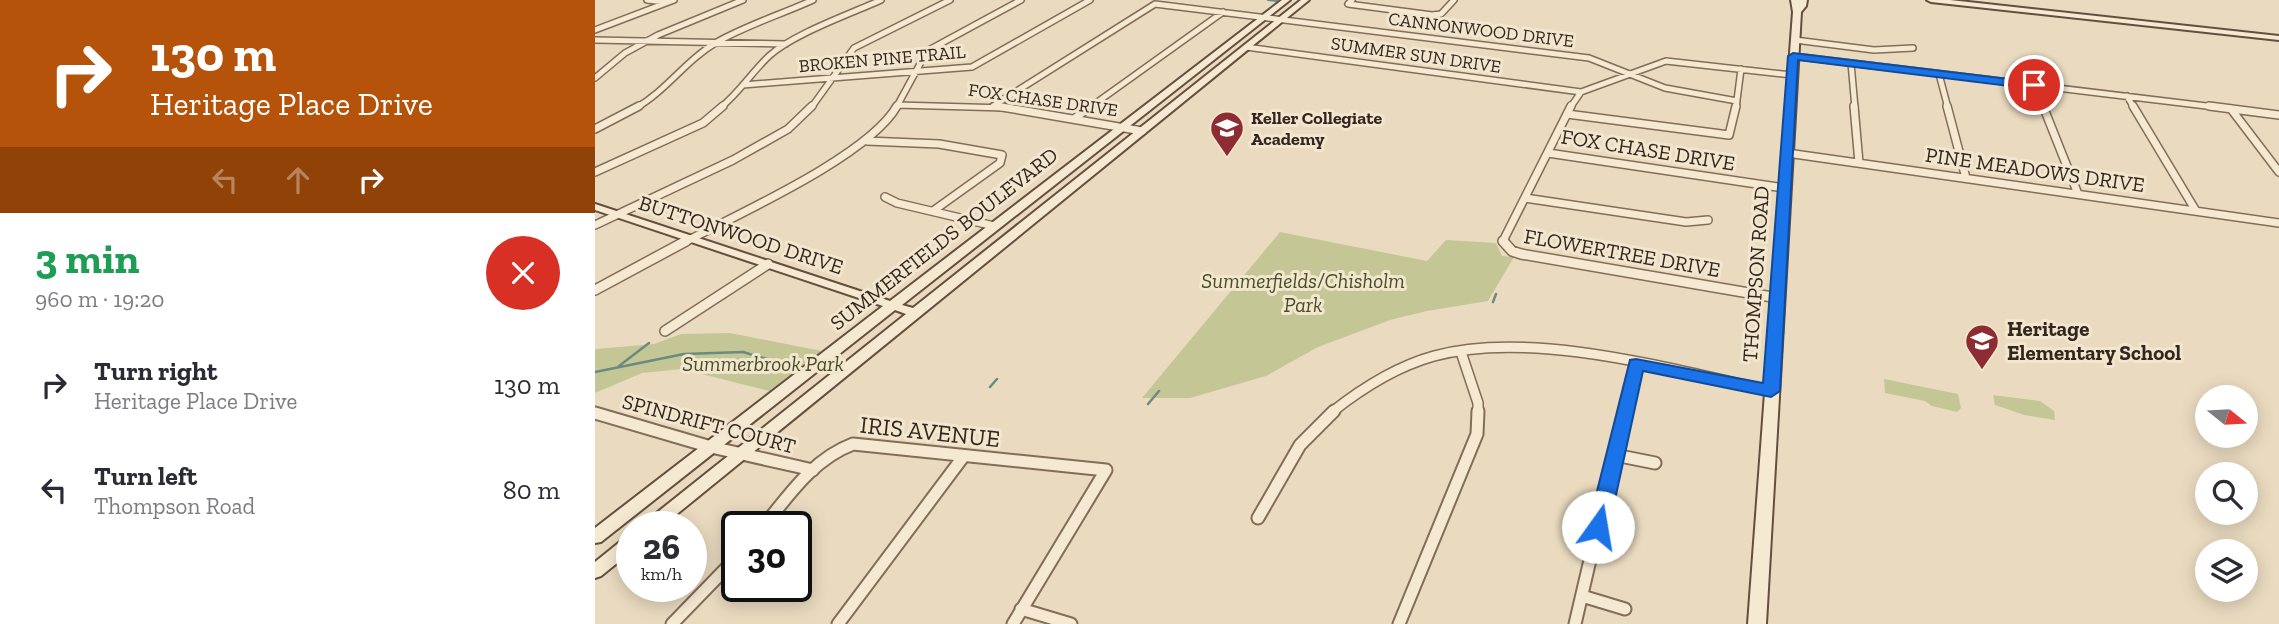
<!DOCTYPE html>
<meta charset="utf-8">
<style>
:root{--surface:#fff;--page:#f2f2f3;--text:#2b2b33;--muted:#7c7c81}
body{margin:0;font-family:"Zilla Slab",serif;background:var(--page);color:var(--text);height:100vh;display:flex;flex-direction:column;font-size:26px;white-space:nowrap}
*{box-sizing:border-box;margin:0}
p{font-size:23px;color:var(--muted)}
.icon{flex:none;width:38px;height:38px;fill:none;stroke:currentColor;stroke-width:2;stroke-linecap:round;stroke-linejoin:round}
.map{position:relative;flex:1;overflow:hidden}
.panel{display:flex;flex-direction:column;background:var(--surface);width:595px}
.panel>*{flex:none}
.banner{background:#b45309;color:#fff;overflow:hidden}
.needle{width:46px;rotate:108deg}
.fabs{position:absolute;left:1600px;top:385px;display:grid;gap:14px}
.fabs a{display:grid;place-items:center;width:63px;height:63px;border-radius:50%;background:var(--surface);box-shadow:0 4px 18px #0003;font-size:35px}
.speed{position:absolute;left:21px;top:511px;display:flex;gap:14px;font-size:35px;font-weight:700;text-align:center}
.speed>*{display:grid;place-content:center;width:91px;height:91px;border-radius:50%;background:var(--surface);box-shadow:0 4px 18px #0003;line-height:1}
.speed small{font-size:18px;font-weight:400}
.speed .limit{border:4px solid #111;border-radius:10px;background:#fff;color:#111}
.pin{position:absolute;display:grid;place-items:center;width:60px;height:60px;color:#fff;margin:-30px;border:4px solid #fff;border-radius:50%;box-shadow:0 2px 7px #0007}
.me{position:absolute;width:77px;margin:-38px;rotate:13deg;stroke-linejoin:round;filter:drop-shadow(0 0 5px #0008)}
.turn{display:flex;align-items:center;gap:24px;height:147px;padding:0 35px;font-size:32px}
.turn .icon{width:91px;height:91px;stroke-width:2.5}
.turn b{display:block;font-size:49px;line-height:60px}
.lanes{display:flex;align-items:center;height:66px;padding:0 35px;background:#0003;justify-content:center;gap:35px;direction:ltr}
.lanes .off{opacity:.35}
.round{display:grid;place-items:center;flex:none;width:74px;height:74px;border-radius:37px;background:var(--page)}
.head{display:flex;align-items:center;justify-content:space-between;height:119px;padding:0 35px}
h1{font-size:42px;font-weight:700;line-height:52px;color:#1e9e55}
ul{padding:0;list-style:none}
li{display:flex;align-items:center;gap:21px;height:105px;padding:0 35px}
li div{flex:1}
li b{display:block;font-size:26px}
li em{font-style:normal}
main{display:flex;flex:1;min-height:0}
.map>svg:first-child{display:block}
</style>
<main>
<section class="panel">
<div class="banner">
<div class="turn"><svg class="icon" aria-label="right" viewBox="0 0 24 24"><path d="M7 20v-9h11M14 6l5 5-5 5"/></svg><div><b>130 m</b>Heritage Place Drive</div></div>
<div class="lanes"><svg class="icon off" aria-label="left" viewBox="0 0 24 24"><path d="M17 20v-9H6M10 6l-5 5 5 5"/></svg><svg class="icon off" aria-label="ahead" viewBox="0 0 24 24"><path d="M12 20V5M6 11l6-6 6 6"/></svg><svg class="icon" aria-label="right" viewBox="0 0 24 24"><path d="M7 20v-9h11M14 6l5 5-5 5"/></svg></div>
</div>
<div class="head"><div><h1>3 min</h1><p>960 m · 19:20</p></div><a class="round" style="background:#d93025;color:#fff"><svg class="icon" aria-label="close" viewBox="0 0 24 24"><path d="M6 6l12 12M18 6L6 18"/></svg></a></div>
<ul>
<li><svg class="icon" aria-label="right" viewBox="0 0 24 24"><path d="M7 20v-9h11M14 6l5 5-5 5"/></svg><div><b>Turn right</b><p>Heritage Place Drive</p></div><em>130 m</em></li>
<li><svg class="icon" aria-label="left" viewBox="0 0 24 24"><path d="M17 20v-9H6M10 6l-5 5 5 5"/></svg><div><b>Turn left</b><p>Thompson Road</p></div><em>80 m</em></li>
</ul>
</section>
<div class="map">
<svg width="1684" height="624" viewBox="0 0 1684 624">
<rect width="100%" height="100%" fill="#eadbc0"/>
<path fill="#c4c795" d="M685,232L832,261L851,240L901,243L907,256L919,257L893,301L832,311L795,320L723,347L671,376L595,398H547Z
M135,333L227,351L174,391L87,369L47,373L0,393V349L59,344L86,334Z
M1289,379L1363,394L1366,408L1362,412L1337,406L1330,401L1290,393Z
M1398,395L1445,401L1459,411L1460,420L1429,415L1400,405Z"/>
<g fill="none" stroke-linecap="round" stroke-linejoin="round">
<path stroke="#6b8a80" stroke-width="2" d="M673,0L682,1"/>
<path stroke="#6b8a80" stroke-width="2.5" d="M898,302L901,294
M24,366L54,343
M0,372L89,354L148,352L202,368
M395,387L402,379
M553,404L564,391"/>
<g stroke="#826d59" stroke-width="8">
<path id="street-far3" d="M52,0L71,2
M757,0L753,4L837,15L846,14L859,0
M0,30L79,0
M0,40L191,44
M1200,40L1279,50L1318,48
M651,47L986,92
M1198,56L1628,108
M1256,63L1260,108
M1344,74L1353,108
M0,78L30,53L63,35L148,0
M148,85L377,67L495,0
M1439,85L1448,108
M1532,96L1539,108
M302,105L411,108
M398,106L560,4L994,58L1070,88L1142,101
M41,108C72,90 91,60 122,42C152,25 187,14 218,0
M125,108C144,93 156,73 174,56C198,34 255,14 286,0
M216,108L259,48L355,0
M301,108L332,51L426,0
M494,108L628,12
M975,108L986,92L1071,61L1197,75
M1141,108L1146,69"/>
</g>
<g stroke="#826d59" stroke-width="10">
<path id="street-far2" d="M401,106L547,131
M1259,106L1264,163
M1352,106L1371,178
M1448,106L1483,194
M1538,106L1601,211
M1614,106L1684,115
M1636,109L1684,172
M972,114L1134,135L1141,106
M479,119L496,106
M0,129L44,106
M272,141L344,144L407,155L405,163L338,211
M953,153L1189,188
M1192,153L1684,223
M0,172L108,123L128,106
M290,197L302,203L399,226
M930,198L1091,222L1113,220
M0,225L138,160L193,129L217,106
M88,243C141,215 274,156 302,106
M910,243L908,241L976,106"/>
</g>
<g stroke="#826d59" stroke-width="12">
<path id="street-far1" d="M908,241L917,251L926,254L1183,298
M0,290L91,241
M70,331L173,264
M866,352L883,403V412
M737,412C766,389 803,366 839,356C936,329 1079,370 1176,391
M1030,412L1041,364"/>
</g>
<g stroke="#826d59" stroke-width="15">
<path id="street" d="M0,413L116,447L218,470
M1020,455L1060,463
M663,518L705,445L739,411
M168,527C194,495 218,459 258,444L511,470L418,624
M987,596L1030,609
M426,609L476,624
M77,624L142,557
M243,624L368,457
M804,624L882,434L883,411
M980,624L1030,411"/>
</g>
<g stroke="#644e3d" stroke-width="4">
<path id="secondary" d="M687,0H695L307,305L318,308L706,0H714L66,527H47L49,523L311,314L300,310L6,542L0,543V528L288,306L0,210V204L295,301Z
M1196,0H1204V3V0H1212L1211,6L1206,12L1171,624H1153L1198,12Z
M1332,0H1355L1684,36V40L1336,2Z
M37,536V551L6,576L0,578V562L31,537Z"/>
</g>
<use href="#street-far3" stroke="#f6e9d2" stroke-width="5"/>
<use href="#street-far2" stroke="#f6e9d2" stroke-width="7"/>
<use href="#street-far1" stroke="#f6e9d2" stroke-width="9"/>
<use href="#street" stroke="#f6e9d2" stroke-width="11"/>
<use href="#secondary" fill="#f6e9d2" fill-rule="evenodd"/>
</g>
<path fill="#1a73e8" stroke="#114b97" stroke-width="2" d="M1198,53L1439,82L1444,85L1439,89L1203,60L1185,391L1176,397L1048,371L1014,527L1011,533L1003,535L996,533L993,527L1035,360L1041,359L1168,383L1193,56Z"/>
<defs>
<g id="school-pin" transform="scale(1.75)"><path d="M0 17L-7.5 6A9.5 9.5 0 1 1 7.5 6Z" fill="#8d2d33" stroke="#f2e6cf"/><path d="M0-5L7-2L0 1L-7-2ZM-4 1L0 2.5L4 1V4Q0 6-4 4Z" fill="#fff"/></g>
</defs>
<g fill-rule="evenodd">
<use href="#school-pin" x="632" y="128"/>
<use href="#school-pin" x="1387" y="341"/>
</g>
<g text-anchor="middle" stroke-width="6" stroke-linejoin="round" paint-order="stroke">
<g font-size="18" fill="#33261d" stroke="#f2e6cf">
<text transform="translate(886 30) rotate(7)" y="6">CANNONWOOD DRIVE</text>
<text transform="translate(821 55) rotate(8)" y="6">SUMMER SUN DRIVE</text>
<text transform="translate(287 59) rotate(-5)" y="6">BROKEN PINE TRAIL</text>
<text transform="translate(448 100) rotate(8)" y="6">FOX CHASE DRIVE</text>
</g>
<g font-size="18" font-weight="bold" fill="#33261d" stroke="#f2e6cf" text-anchor="start">
<text x="656" y="124">Keller Collegiate<tspan x="656" dy="21">Academy</tspan></text>
</g>
<g font-size="21" fill="#33261d" stroke="#f2e6cf">
<text transform="translate(1053 150) rotate(9)" y="7">FOX CHASE DRIVE</text>
<text transform="translate(1440 170) rotate(8)" y="7">PINE MEADOWS DRIVE</text>
<text transform="translate(146 235) rotate(18)" y="7">BUTTONWOOD DRIVE</text>
<text transform="translate(349 239) rotate(-38)" y="7">SUMMERFIELDS BOULEVARD</text>
<text transform="translate(1027 253) rotate(10)" y="7">FLOWERTREE DRIVE</text>
<text transform="translate(1161 274) rotate(-86)" y="7">THOMPSON ROAD</text>
<text transform="translate(114 424) rotate(15)" y="7">SPINDRIFT COURT</text>
</g>
<g font-size="21" font-style="italic" fill="#464e25" stroke="#f2e6cf">
<text x="708" y="288">Summerfields/Chisholm<tspan x="708" dy="24">Park</tspan></text>
<text x="168" y="371">Summerbrook Park</text>
</g>
<g font-size="21" font-weight="bold" fill="#33261d" stroke="#f2e6cf" text-anchor="start">
<text x="1412" y="336">Heritage<tspan x="1412" dy="24">Elementary School</tspan></text>
</g>
<g font-size="24" fill="#33261d" stroke="#f2e6cf">
<text transform="translate(335 432) rotate(6)" y="8">IRIS AVENUE</text>
</g>
</g>
</svg>
<div class="fabs">
<a><svg class="needle" viewBox="-14 -14 28 28"><path d="M0-13l5 13h-10z" fill="#e53935"/><path d="M0 13l5-13h-10z" fill="#7c7c81"/></svg></a>
<a><svg class="icon" aria-label="search" viewBox="0 0 24 24"><circle cx="10" cy="10" r="6"/><path d="M15 15l6 6"/></svg></a>
<a><svg class="icon" aria-label="layers" viewBox="0 0 24 24"><path d="M12 4l9 5-9 5-9-5zM3 14l9 5 9-5"/></svg></a>
</div>
<div class="speed"><div>26<small>km/h</small></div><div class="limit">30</div></div>
<div class="pin" style="left:1439px;top:85px;background:#d93025"><svg class="icon" aria-label="arrive" viewBox="0 0 24 24"><path d="M6 21V4h12l-3 4 3 4H6"/></svg></div>
<svg class="me" style="left:1003px;top:527px" viewBox="-20 -20 40 40"><circle r="19" fill="#fff"/><path d="M0-13L10 11 0 6-10 11z" fill="#1a73e8"/></svg>
</div>
</main>
